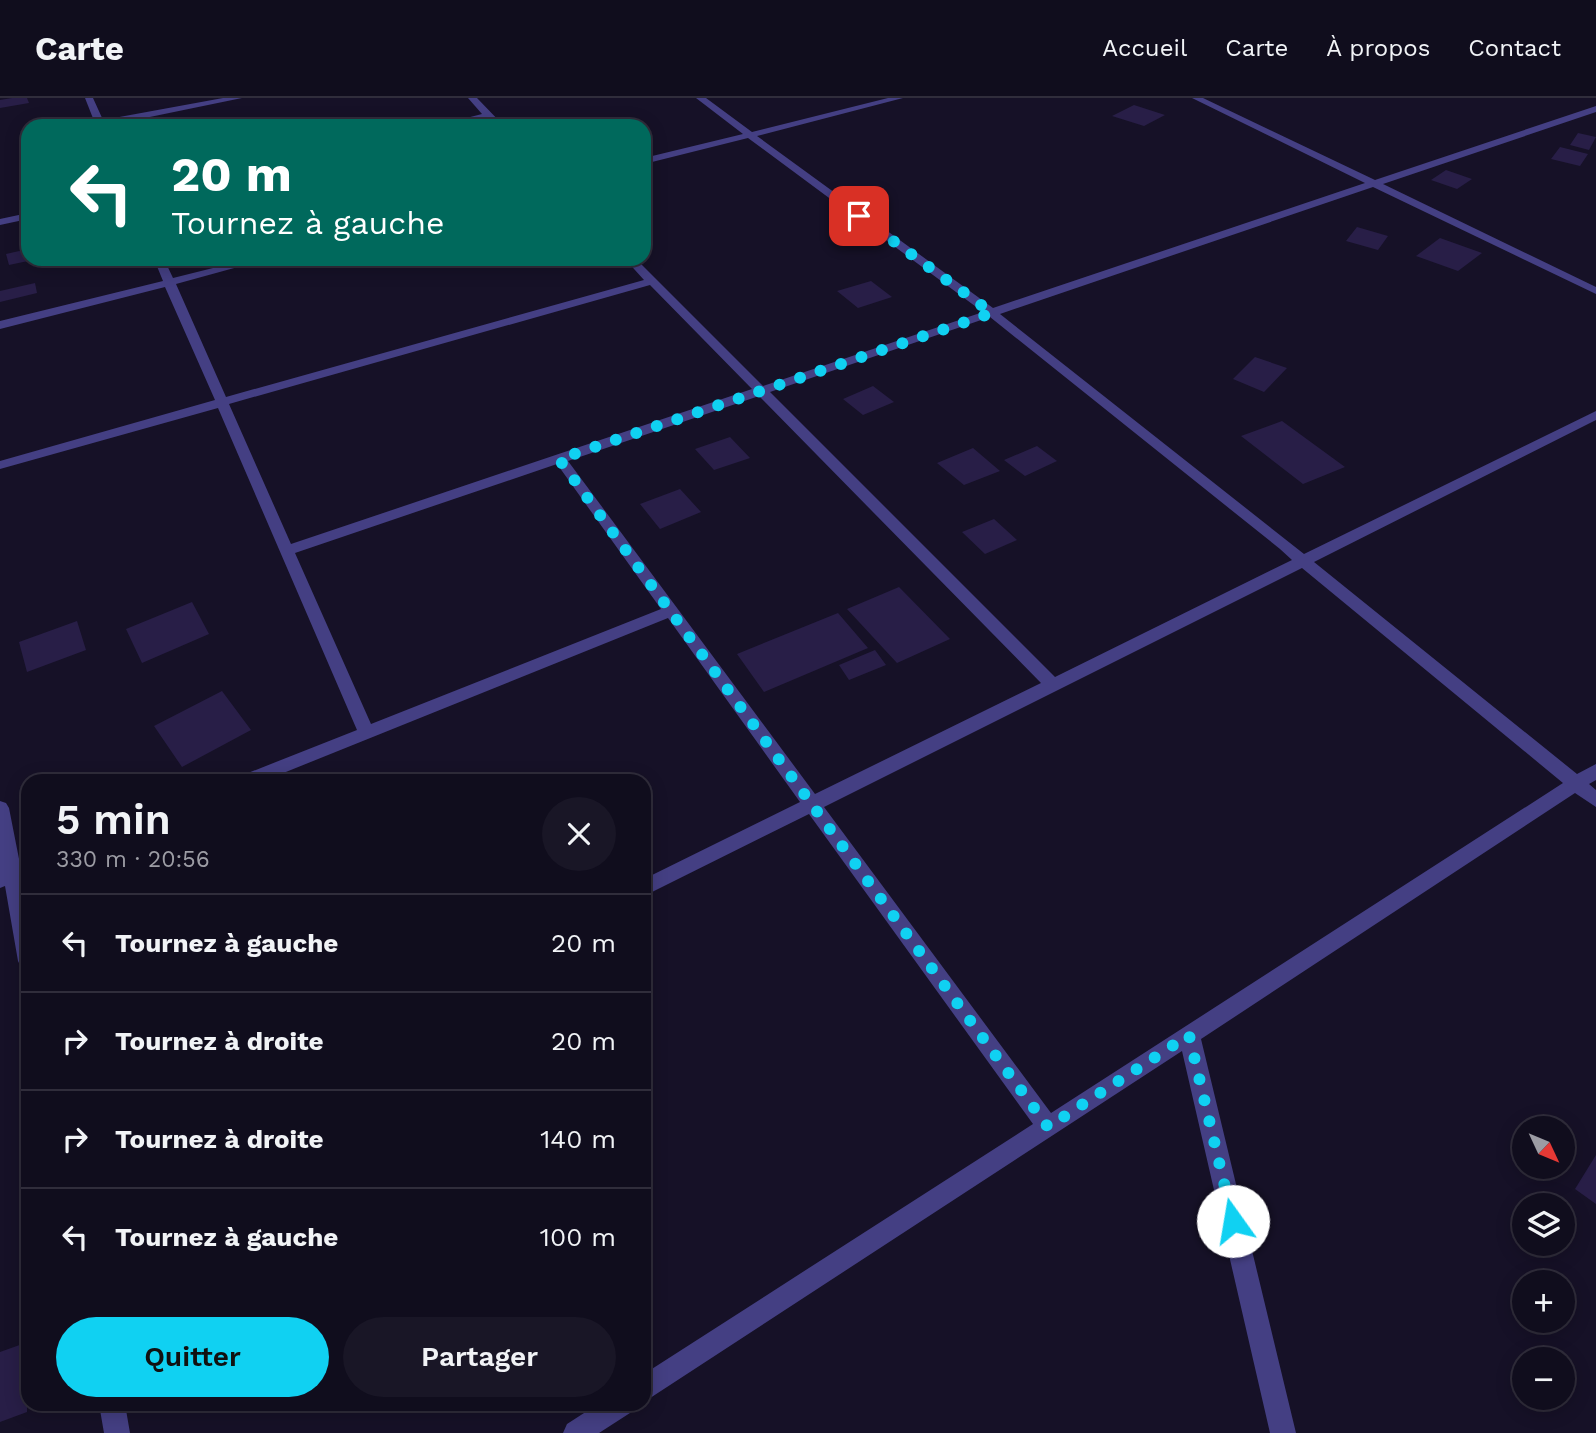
<!DOCTYPE html>
<html lang="fr">
<meta charset="utf-8">
<style>
:root{--surface:#100d1d;--page:#191626;--text:#f1f3f6;--muted:#9c9ca4;--line:#302d3b;--accent:#10d1f2}
body{margin:0;font-family:"Work Sans",sans-serif;background:var(--page);color:var(--text);height:100vh;display:flex;flex-direction:column;font-size:26px;white-space:nowrap}
*{box-sizing:border-box;margin:0}
p{font-size:23px;color:var(--muted)}
.icon{flex:none;width:38px;height:38px;fill:none;stroke:currentColor;stroke-width:2;stroke-linecap:round;stroke-linejoin:round}
.map{position:relative;flex:1;overflow:hidden}
.sheet{position:absolute;left:21px;top:676px;width:630px;height:637px;display:flex;flex-direction:column;background:var(--surface);border-radius:21px;box-shadow:0 4px 18px #0003,0 0 0 2px var(--line)}
.sheet>*{flex:none}
.guide{position:absolute;left:21px;top:21px;width:630px;height:147px;border-radius:21px;box-shadow:0 4px 18px #0003,0 0 0 2px var(--line);background:#00695c;color:#fff;overflow:hidden}
.needle{width:46px;rotate:134deg}
.buttons{position:absolute;left:1512px;top:1018px;display:grid;gap:14px}
.buttons a{display:grid;place-items:center;width:63px;height:63px;border-radius:50%;background:var(--surface);box-shadow:0 4px 18px #0003,0 0 0 2px var(--line);font-size:35px}
.pin{position:absolute;display:grid;place-items:center;width:60px;height:60px;color:#fff;margin:-30px;border-radius:14px;box-shadow:0 4px 10px #0006}
.me{position:absolute;width:77px;margin:-38px;rotate:347deg;stroke-linejoin:round;filter:drop-shadow(0 0 5px #0008)}
.turn{display:flex;align-items:center;gap:24px;height:147px;padding:0 35px;font-size:32px}
.turn .icon{width:91px;height:91px;stroke-width:2.5}
.turn b{display:block;font-size:49px;line-height:60px}
.round{display:grid;place-items:center;flex:none;width:74px;height:74px;border-radius:37px;background:var(--page)}
.head{display:flex;align-items:center;justify-content:space-between;height:119px;padding:0 35px}
h1{font-size:42px;font-weight:600;line-height:52px}
.cta{display:flex;gap:14px;margin-top:auto;padding:14px 35px}
.cta a{flex:1;height:80px;border-radius:42px;background:var(--accent);color:#111;font-size:28px;font-weight:600;line-height:80px;text-align:center}
.cta a+a{background:var(--page);color:var(--text)}
ul{padding:0;list-style:none}
li{display:flex;align-items:center;gap:21px;height:98px;padding:0 35px;border-top:2px solid var(--line)}
li div{flex:1}
li b{display:block;font-size:26px}
li em{font-style:normal}
header{display:flex;align-items:center;gap:42px;box-sizing:border-box;height:98px;padding:0 35px;background:var(--surface);border-bottom:2px solid var(--line)}
header strong{font-size:33px}
nav{display:flex;gap:38px;margin-inline-start:auto;font-size:24px}
.map>svg:first-child{display:block}
</style>
<header>
<strong>Carte</strong>
<nav><a>Accueil</a><a>Carte</a><a>À propos</a><a>Contact</a></nav>
</header>
<div class="map">
<svg width="1596" height="1335" viewBox="0 0 1596 1335">
<rect width="100%" height="100%" fill="#161127"/>
<path fill="#281e47" d="M12,0H27L29,5L0,10V2Z
M1134,7L1165,17L1144,28L1112,18Z
M591,19L603,28H569L565,25Z
M1578,35L1596,39L1589,52L1570,47Z
M1560,49L1588,56L1580,68L1551,61Z
M1446,72L1472,81L1457,91L1431,82Z
M1357,129L1388,138L1378,152L1346,143Z
M1440,140L1482,155L1458,173L1416,158Z
M28,151V163L9,167L6,156Z
M871,183L892,199L858,210L837,193Z
M35,185L37,195L0,204V193Z
M1255,259L1287,270L1264,294L1233,281Z
M873,288L894,304L863,317L843,301Z
M1282,323L1345,369L1303,386L1241,338Z
M730,339L750,360L714,372L695,351Z
M1037,348L1057,363L1025,378L1004,362Z
M973,350L1000,373L964,387L937,365Z
M680,391L701,414L660,431L640,406Z
M994,421L1017,442L985,456L962,434Z
M899,489L950,541L897,565L847,511Z
M192,504L209,536L142,565L126,531Z
M838,515L868,550L764,594L737,556Z
M77,523L86,552L27,574L19,544Z
M875,552L886,567L849,582L839,567Z
M222,593L251,632L182,669L154,628Z
M1596,1057V1106L1575,1091Z
M28,1244L27,1314L0,1324V1254Z"/>
<g fill="none" stroke-linecap="round" stroke-linejoin="round">
<path fill="#443f83" fill-rule="evenodd" d="M85,0H93L103,22L223,0H242L106,28H96Z
M468,0H477L504,28H494L486,20L452,28H435L482,16Z
M696,0H706L752,34L888,0H903L757,38L993,210L1365,85L1192,0H1203L1375,82L1596,8V14L1383,86L1596,189V196L1373,89L1000,216L1304,456L1596,313V322L1314,464L1577,676L1596,666V682L1589,686L1596,692V709L1575,695L1201,941L1296,1335H1270L1182,953L644,1304V1276L1033,1026L809,716L644,798V781L800,704L668,520L266,682H240L243,677L357,632L218,310L0,371V363L215,302L165,189L0,231V223L163,183L154,161H164L173,180L249,161H267L176,186L226,299L644,182L625,161H636L763,288L983,214L748,40L644,66V60L743,36ZM650,187L752,291L291,446L229,306ZM990,219L1280,451L1292,462L1055,579L770,294ZM759,298L1041,585L815,696L568,363ZM557,366L661,511L371,626L295,455ZM1302,470L1563,685L1051,1015L824,709Z
M28,115V121L0,127V121Z
M0,703L6,705L9,710L20,766L28,763V779L23,781L28,810V872L21,869L18,863L5,788L0,790Z
M99,1306H125L130,1335H104Z
M598,1306H634L630,1315L599,1335H563L567,1326Z"/>
</g>
<g fill="none" stroke-linecap="round" stroke-linejoin="round">
<path stroke="#10d1f2" stroke-width="12" stroke-dasharray="0 21.6" d="M859,118L992,215L559,361L1048,1029L1189,937L1233,1123"/>
</g>
</svg>
<div class="buttons">
<a><svg class="needle" viewBox="-14 -14 28 28"><path d="M0-13l5 13h-10z" fill="#e53935"/><path d="M0 13l5-13h-10z" fill="#9c9ca4"/></svg></a>
<a><svg class="icon" aria-label="layers" viewBox="0 0 24 24"><path d="M12 4l9 5-9 5-9-5zM3 14l9 5 9-5"/></svg></a>
<a>+</a>
<a>−</a>
</div>
<div class="pin" style="left:859px;top:118px;background:#d93025"><svg class="icon" aria-label="arrive" viewBox="0 0 24 24"><path d="M6 21V4h12l-3 4 3 4H6"/></svg></div>
<svg class="me" style="left:1233px;top:1123px" viewBox="-20 -20 40 40"><circle r="19" fill="#fff"/><path d="M0-13L10 11 0 6-10 11z" fill="#10d1f2"/></svg>
<div class="guide">
<div class="turn"><svg class="icon" aria-label="left" viewBox="0 0 24 24"><path d="M17 20v-9H6M10 6l-5 5 5 5"/></svg><div><b>20 m</b>Tournez à gauche</div></div>
</div>
<section class="sheet">
<div class="head"><div><h1>5 min</h1><p>330 m · 20:56</p></div><a class="round"><svg class="icon" aria-label="close" viewBox="0 0 24 24"><path d="M6 6l12 12M18 6L6 18"/></svg></a></div>
<ul>
<li><svg class="icon" aria-label="left" viewBox="0 0 24 24"><path d="M17 20v-9H6M10 6l-5 5 5 5"/></svg><div><b>Tournez à gauche</b></div><em>20 m</em></li>
<li><svg class="icon" aria-label="right" viewBox="0 0 24 24"><path d="M7 20v-9h11M14 6l5 5-5 5"/></svg><div><b>Tournez à droite</b></div><em>20 m</em></li>
<li><svg class="icon" aria-label="right" viewBox="0 0 24 24"><path d="M7 20v-9h11M14 6l5 5-5 5"/></svg><div><b>Tournez à droite</b></div><em>140 m</em></li>
<li><svg class="icon" aria-label="left" viewBox="0 0 24 24"><path d="M17 20v-9H6M10 6l-5 5 5 5"/></svg><div><b>Tournez à gauche</b></div><em>100 m</em></li>
</ul>
<div class="cta"><a>Quitter</a><a>Partager</a></div>
</section>
</div>
